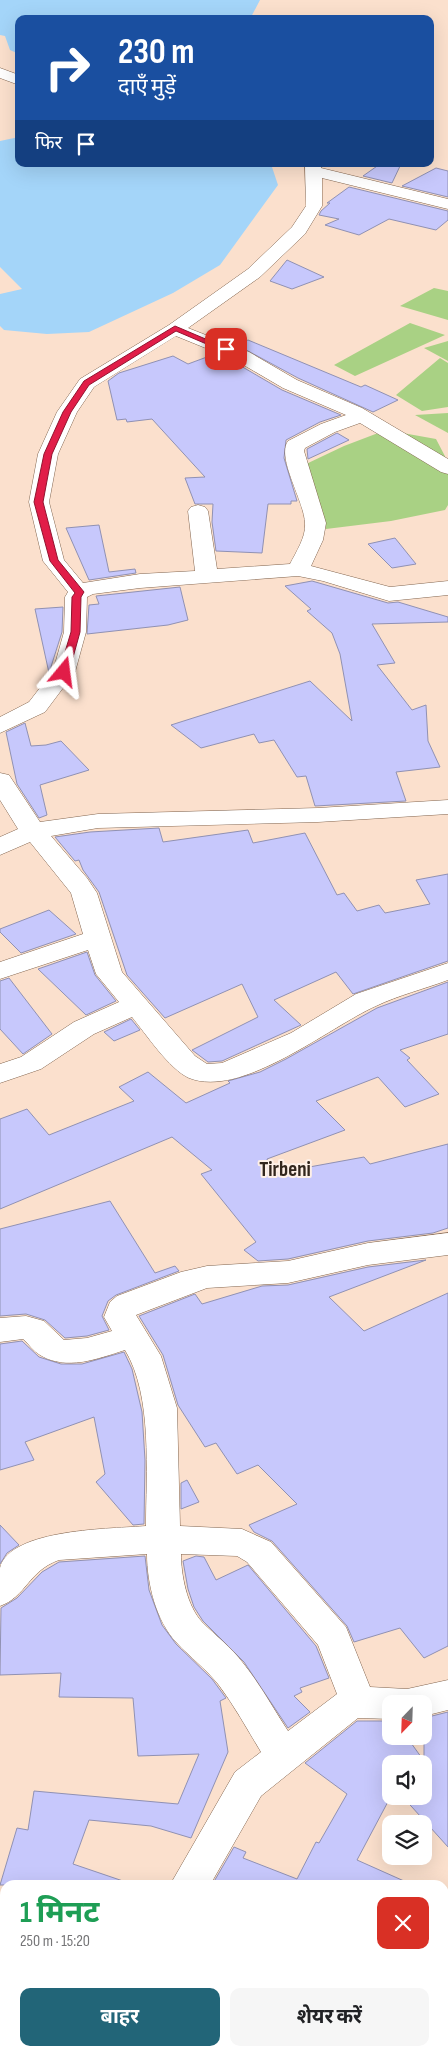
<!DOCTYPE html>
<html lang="hi">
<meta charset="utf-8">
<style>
:root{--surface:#fff;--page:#f6f6f6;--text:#202124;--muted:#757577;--accent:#226578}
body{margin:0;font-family:"Sofia Sans Condensed","Noto Sans Devanagari",sans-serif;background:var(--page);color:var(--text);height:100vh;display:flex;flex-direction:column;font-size:19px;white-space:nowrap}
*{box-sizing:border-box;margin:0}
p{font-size:16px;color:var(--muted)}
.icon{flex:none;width:28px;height:28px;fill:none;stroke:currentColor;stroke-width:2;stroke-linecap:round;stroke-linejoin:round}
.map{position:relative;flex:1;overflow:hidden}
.details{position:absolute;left:0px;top:1880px;width:449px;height:176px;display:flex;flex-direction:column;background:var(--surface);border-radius:15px 15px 0 0;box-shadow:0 5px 20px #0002}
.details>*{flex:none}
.guide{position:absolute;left:15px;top:15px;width:419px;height:152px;border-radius:10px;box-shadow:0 5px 20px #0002;background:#1a4fa0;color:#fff;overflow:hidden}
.needle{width:32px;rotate:203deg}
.tools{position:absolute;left:382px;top:1695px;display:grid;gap:10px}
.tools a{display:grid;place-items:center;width:50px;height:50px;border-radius:10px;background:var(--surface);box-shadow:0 5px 20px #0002;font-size:25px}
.pin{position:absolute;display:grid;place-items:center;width:42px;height:42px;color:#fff;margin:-21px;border-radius:10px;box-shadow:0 2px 8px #0006}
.me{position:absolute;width:55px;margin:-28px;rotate:16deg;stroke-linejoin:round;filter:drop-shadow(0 0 4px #0008)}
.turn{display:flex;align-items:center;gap:18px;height:105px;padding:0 20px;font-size:22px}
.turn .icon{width:65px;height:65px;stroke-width:2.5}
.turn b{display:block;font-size:35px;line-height:42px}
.then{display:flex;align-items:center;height:48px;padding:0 20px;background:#0003;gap:10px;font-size:19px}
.round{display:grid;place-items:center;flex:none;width:52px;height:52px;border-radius:10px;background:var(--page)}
.overview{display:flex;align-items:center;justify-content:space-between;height:85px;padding:0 20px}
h1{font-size:30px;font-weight:700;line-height:38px;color:#1e9e55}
.cta{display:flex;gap:10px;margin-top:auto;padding:10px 20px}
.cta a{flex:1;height:58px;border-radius:10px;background:var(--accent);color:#fff;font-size:20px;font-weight:700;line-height:58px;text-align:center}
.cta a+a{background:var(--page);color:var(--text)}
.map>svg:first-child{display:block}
</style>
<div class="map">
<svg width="448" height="2056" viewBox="0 0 448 2056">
<rect width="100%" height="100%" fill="#fbe0cd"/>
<path fill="#a9d184" d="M434,288L448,291V320L400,306Z
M410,323L445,335L355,376L334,365Z
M448,341V361L424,348Z
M440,358L448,363V407L422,411L396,395Z
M448,413V433L415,415Z
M386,430L436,439L448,462V505L445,510L391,521L326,529L304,465L344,446Z"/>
<path fill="#a4d5f9" d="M0,0H260L250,19H19V54L10,50L5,36L0,35Z
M19,137V164H271L278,185L220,265L173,293L89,332L47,334L4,330L0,326V294L22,289L0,267V141Z"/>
<path fill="#c7c8fc" stroke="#9091b3" d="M380,164H401L392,183L363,176Z
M436,168L448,171V197L402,186Z
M349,187L448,211V220L436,230L389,219L359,235L325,225L339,219L319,215L321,211L330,203H327Z
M287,260L324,277L292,289L270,281Z
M248,340L361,387L365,385L398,400L373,412L298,378L237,345Z
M215,354L234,362L282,390L341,415L320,422L286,440L284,458L297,501H291V504H268L262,553L216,551L212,522L213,504H195L185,478L205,477L152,419L127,422L126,419L117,420L108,381L119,373L173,356L188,364Z
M337,433L349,440L308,459L307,449Z
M99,525L109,572L135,569L136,573L89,580L66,528Z
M395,538L416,564L392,568L368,544Z
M312,581L388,603L398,602L448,617V622L372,624L395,663L377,665L412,710L426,705L428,741L440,767L396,772L406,801L315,806L306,776L297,777L274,740L259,743L254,734L201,748L171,725L310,681L352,721L340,654L332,633L307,611L311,609L285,586Z
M180,587L188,620L168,625L87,634L89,605L99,604L96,596Z
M63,607L62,632L49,673L35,609Z
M25,723L31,746L46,745L61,741L89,770L40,785L47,815L39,818L17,784L6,732Z
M159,828L163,842L248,830L253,843L305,833L337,895L344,893L357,911L379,905L385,913L430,904L416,880L448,874V961L353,994L336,972L274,1000L301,1025L222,1061L208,1062L192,1050L258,1017L242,984L165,1018L127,975L99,892L83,870L79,860L75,861L55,837L90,832Z
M49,910L76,934L21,953L0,932V929Z
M87,952L95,975L116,1001L86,1015L38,969Z
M9,978L52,1034L23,1054L0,1029V981Z
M448,982V1034L400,1050L410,1058L407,1060L439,1094L405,1107L378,1077L316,1101L345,1130L267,1159L271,1174L364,1157L370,1164L448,1144V1228L433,1233L368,1241L288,1259L258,1261L244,1250L256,1242L201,1174L212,1170L172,1137L0,1209V1119L27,1109L49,1135L134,1101L119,1087L148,1072L186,1103L230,1083L228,1081L260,1072L286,1059L377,1008Z
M131,1019L140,1030L114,1041L104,1032Z
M110,1201L155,1273L175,1266L179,1271L116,1295L108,1301L102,1316L109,1330L87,1336L65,1338L45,1320L26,1314L0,1316V1229Z
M426,1260L329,1297L364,1331L448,1293V1646L424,1658L400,1628L354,1642L347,1626L272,1541L254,1532L249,1525L297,1504L258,1465L237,1474L216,1443L205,1447L178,1405L163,1355L139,1316L195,1294L202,1304L262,1286L288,1285L368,1267Z
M22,1341L39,1357L61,1364H82L124,1352L132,1369L142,1412L145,1460L144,1524L133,1525L96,1482L105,1474L94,1417L25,1442L34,1460L0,1470V1344Z
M187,1480L199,1502L181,1509V1483Z
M0,1525L19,1545L7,1553L0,1564Z
M145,1556L149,1590L162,1625L176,1644L212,1679L226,1698L220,1701L228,1752L191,1838L151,1826L89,1820L73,1864L123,1881V1885H0L17,1828L28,1830L34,1791L178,1804L199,1754L138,1756L133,1698L59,1697L61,1673L0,1675L1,1608L17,1598L42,1572L59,1562Z
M196,1556L204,1557L216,1580L248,1565L316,1646L329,1678L300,1688L302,1692L294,1696L310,1712L288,1728L244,1662L203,1621L194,1607L188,1589L183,1561Z
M448,1712V1847L402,1796H424V1764H391V1796L357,1860L413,1885H212L234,1847L246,1852L243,1858L297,1879L316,1842L319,1843L347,1794L305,1763L357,1721H391V1736H406L424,1761V1718Z"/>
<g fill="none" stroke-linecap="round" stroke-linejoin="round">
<g stroke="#836650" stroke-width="1">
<path id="minor" d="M0,68L19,75V85L0,78Z
M305,164H321V168L448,199V209L322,178V206L305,234L260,277L188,328L249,352L297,380L362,408L448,459V474L441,472L360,423L335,432L305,448L304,451L326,523L323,540L311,566L390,587L448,581V595L389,601L323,581L298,576L140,588L93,594L87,597L86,632L75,672L45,712L0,733V717L29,702L53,671L64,632L65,597L68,592L43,561L29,502L38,454L57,412L80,379L169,325L248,269L292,227L306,206ZM176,336L235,360L283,388L346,415L321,424L288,441C276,458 305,502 305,524C306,537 296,552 290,564L217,569L208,511L205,507L198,505L191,507L188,511L195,571L140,574L83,583L64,560L49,502L58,454L77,412L94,387Z
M0,773L9,775L40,822L98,814L318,808L448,800V814L318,822L98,828L51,836L87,878L97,893L122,972L195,1056L207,1064L222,1063L291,1033L356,994L448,963V980C424,989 399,995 376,1006C329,1027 242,1099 189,1078C169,1069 146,1034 132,1017L94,1034L41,1069L0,1083V1064L21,1057L74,1022L119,1002L96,974L88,950L0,979V962L83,934L71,893L30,842L0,855V837L18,829L0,800Z
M448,1233V1255L368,1265L288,1283L207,1288L136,1315L161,1356L177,1408L180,1526L242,1529L271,1542L346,1627L370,1687L407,1689L448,1680V1710L424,1716V1704H391V1719L358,1718L261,1796L210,1885H170L235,1772L261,1752C247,1729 234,1705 218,1684C205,1668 190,1657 177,1643C156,1621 147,1583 147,1554L59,1560C28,1571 26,1597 0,1606C0,1595 0,1579 0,1568C10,1528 114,1529 146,1526C146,1474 153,1396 125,1350C97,1359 67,1371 40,1355C33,1351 29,1344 23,1339L0,1342V1318L26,1316L44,1321L64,1340L87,1338L112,1331L104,1317L110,1302L117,1296L181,1272L207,1266L288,1261L368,1243ZM181,1554L237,1556L247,1562L318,1645L337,1694L288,1731C273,1708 260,1684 243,1663C231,1647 216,1636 202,1622C187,1606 181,1575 181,1554Z
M0,1906L5,1908V1944L0,1942Z
M444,2031H448V2056H426L424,2051H444Z
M90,2051H130L129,2056H89Z"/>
</g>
<use href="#minor" fill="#fff" fill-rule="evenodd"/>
</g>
<path fill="#e11d48" stroke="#92132f" d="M175,326L229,349L223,351L176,331L89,385L71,412L52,454L43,502L58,560L84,592L81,597L80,632L69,672L61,674L59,672L71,632L72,597L75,593L50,561L34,502L44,454L63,412L84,381Z"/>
<g text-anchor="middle" stroke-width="4" stroke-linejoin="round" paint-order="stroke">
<g font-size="21" font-weight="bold" fill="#32261d" stroke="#fef0e7">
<text x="285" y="1176">Tirbeni</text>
</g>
</g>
</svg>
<div class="tools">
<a><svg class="needle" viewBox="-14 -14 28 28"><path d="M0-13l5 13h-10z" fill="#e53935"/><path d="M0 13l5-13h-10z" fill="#757577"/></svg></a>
<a><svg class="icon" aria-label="sound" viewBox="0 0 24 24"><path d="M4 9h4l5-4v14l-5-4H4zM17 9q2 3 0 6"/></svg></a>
<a><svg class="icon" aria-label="layers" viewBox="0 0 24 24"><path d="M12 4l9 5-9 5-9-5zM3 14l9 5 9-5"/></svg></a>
</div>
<div class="pin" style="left:226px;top:349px;background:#d93025"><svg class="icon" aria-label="arrive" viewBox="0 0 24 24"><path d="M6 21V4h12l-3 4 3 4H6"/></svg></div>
<svg class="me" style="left:64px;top:672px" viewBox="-20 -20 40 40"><path d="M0-17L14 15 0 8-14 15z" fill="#e11d48" stroke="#fff" stroke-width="4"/></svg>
<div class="guide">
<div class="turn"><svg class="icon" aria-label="right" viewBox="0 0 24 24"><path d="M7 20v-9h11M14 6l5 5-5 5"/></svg><div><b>230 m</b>दाएँ मुड़ें</div></div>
<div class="then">फिर<svg class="icon" aria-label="arrive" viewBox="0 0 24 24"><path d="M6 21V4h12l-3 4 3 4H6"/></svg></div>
</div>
<section class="details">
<div class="overview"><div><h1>1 मिनट</h1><p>250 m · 15:20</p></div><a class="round" style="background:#d93025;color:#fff"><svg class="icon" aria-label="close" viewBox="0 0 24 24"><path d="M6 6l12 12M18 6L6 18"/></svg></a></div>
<div class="cta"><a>बाहर</a><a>शेयर करें</a></div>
</section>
</div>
